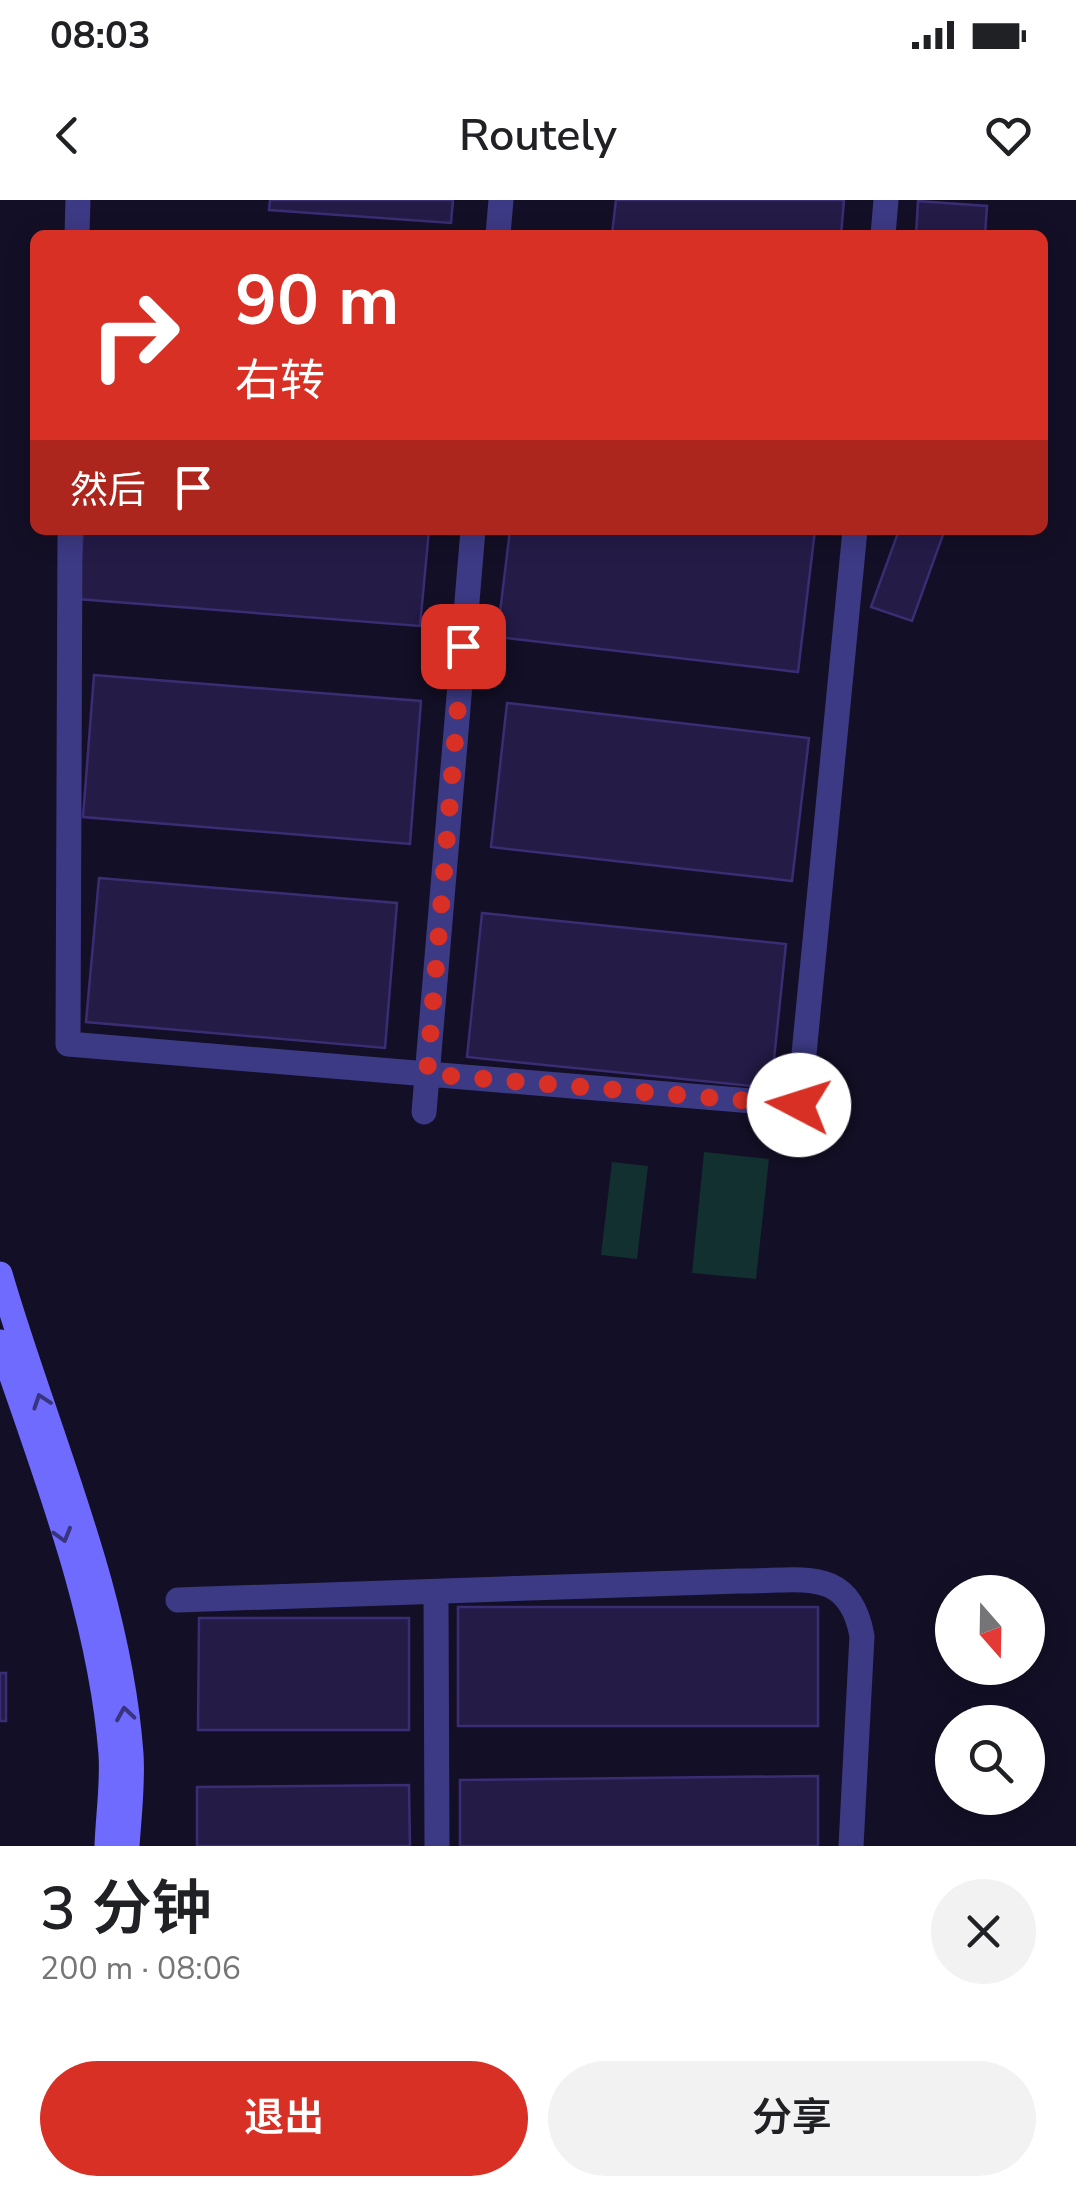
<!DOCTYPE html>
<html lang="zh">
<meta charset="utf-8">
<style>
:root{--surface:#fff;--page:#f2f2f2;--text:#202124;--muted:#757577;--accent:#d93025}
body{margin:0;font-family:"Nunito Sans","Noto Sans SC",sans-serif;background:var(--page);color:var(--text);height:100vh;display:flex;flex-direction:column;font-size:38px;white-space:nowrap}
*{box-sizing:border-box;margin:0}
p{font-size:32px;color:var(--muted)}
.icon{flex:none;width:55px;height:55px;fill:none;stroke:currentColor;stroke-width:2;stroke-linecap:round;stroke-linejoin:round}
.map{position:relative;height:1646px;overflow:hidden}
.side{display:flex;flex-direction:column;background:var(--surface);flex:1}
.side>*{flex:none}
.banner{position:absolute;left:30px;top:30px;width:1018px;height:305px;border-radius:15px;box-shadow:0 5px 25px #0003;background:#d93025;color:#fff;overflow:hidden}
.needle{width:65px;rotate:160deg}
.tools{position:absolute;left:935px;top:1375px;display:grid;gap:20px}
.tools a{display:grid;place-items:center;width:110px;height:110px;border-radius:50%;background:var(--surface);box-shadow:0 5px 25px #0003;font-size:50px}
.pin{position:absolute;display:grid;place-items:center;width:85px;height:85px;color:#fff;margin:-42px;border-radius:20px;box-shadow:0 5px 15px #0006}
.me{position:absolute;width:110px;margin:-55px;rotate:275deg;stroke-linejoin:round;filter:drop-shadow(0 0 8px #0008)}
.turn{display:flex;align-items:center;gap:35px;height:210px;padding:0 40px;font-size:45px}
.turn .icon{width:130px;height:130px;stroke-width:2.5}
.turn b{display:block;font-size:70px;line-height:85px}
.then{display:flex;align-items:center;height:95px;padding:0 40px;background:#0003;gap:20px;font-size:38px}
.round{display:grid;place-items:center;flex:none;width:105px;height:105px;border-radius:52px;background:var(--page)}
.headline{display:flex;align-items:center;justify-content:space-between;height:170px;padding:0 40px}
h1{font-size:60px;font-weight:600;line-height:75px}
.action{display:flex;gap:20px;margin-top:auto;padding:20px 40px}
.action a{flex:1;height:115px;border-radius:60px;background:var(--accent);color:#fff;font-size:40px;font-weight:600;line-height:115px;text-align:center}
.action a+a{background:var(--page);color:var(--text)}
.status{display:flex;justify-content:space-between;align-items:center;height:70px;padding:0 50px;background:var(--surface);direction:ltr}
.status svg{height:28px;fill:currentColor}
header{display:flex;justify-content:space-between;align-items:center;height:130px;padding:0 40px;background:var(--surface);font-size:45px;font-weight:600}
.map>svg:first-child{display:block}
</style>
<div class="status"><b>08:03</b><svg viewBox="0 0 49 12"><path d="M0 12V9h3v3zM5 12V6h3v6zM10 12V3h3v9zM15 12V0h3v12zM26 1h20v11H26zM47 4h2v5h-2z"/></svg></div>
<header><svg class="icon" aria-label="back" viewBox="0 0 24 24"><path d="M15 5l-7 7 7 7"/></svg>Routely<svg class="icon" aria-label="heart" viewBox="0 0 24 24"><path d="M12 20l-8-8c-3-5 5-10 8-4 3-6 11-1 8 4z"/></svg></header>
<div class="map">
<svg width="1076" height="1646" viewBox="0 0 1076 1646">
<rect width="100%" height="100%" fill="#130f26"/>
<path fill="#12302f" d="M704,952L769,959L756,1079L692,1073Z
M612,962L648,966L637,1059L601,1055Z"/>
<path fill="#241b47" stroke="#3b2d73" stroke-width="2.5" d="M270,0H453L451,23L269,10Z
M616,0H844L841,35L612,34Z
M918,1L987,6L985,35H916Z
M83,330H429L420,426L78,399Z
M510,330H815L798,472L497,437Z
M899,330L944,332L912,421L871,407Z
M94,475L421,501L410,644L83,617Z
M507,503L809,538L792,681L491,647Z
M99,678L397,703L385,848L86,822Z
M482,713L786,744L771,888L467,857Z
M458,1407H818V1526H458Z
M199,1418H409V1530H198Z
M0,1473H6V1521H0Z
M818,1576V1646H460V1580Z
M409,1585L410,1646H197V1587Z"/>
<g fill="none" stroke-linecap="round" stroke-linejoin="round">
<path stroke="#3d3a85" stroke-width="25" d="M77,35L78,0
M498,35L501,0
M883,35L886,0
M70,330L68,844L799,905L855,330
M424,912L473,330
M436,1394L437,1646
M178,1400L740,1381C799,1382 849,1364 862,1436L851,1646"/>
<path stroke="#6f6bff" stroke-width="25" d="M0,1074C46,1232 119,1389 131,1554C133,1584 129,1616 127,1646
M0,1142C45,1275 100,1413 111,1554C113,1584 108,1616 107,1646"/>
</g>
<defs><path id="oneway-chevron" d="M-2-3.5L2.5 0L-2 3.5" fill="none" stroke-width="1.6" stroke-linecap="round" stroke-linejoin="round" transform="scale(2.5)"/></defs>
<g stroke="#38347d">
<use href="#oneway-chevron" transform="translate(41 1201) rotate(-109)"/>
<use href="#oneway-chevron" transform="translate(63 1335) rotate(74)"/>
<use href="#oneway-chevron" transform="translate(125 1514) rotate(-99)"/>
</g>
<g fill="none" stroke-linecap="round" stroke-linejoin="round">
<path stroke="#d93025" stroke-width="18" stroke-dasharray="0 32.4" d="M463,446L427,874L799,905"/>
</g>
</svg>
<div class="tools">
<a><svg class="needle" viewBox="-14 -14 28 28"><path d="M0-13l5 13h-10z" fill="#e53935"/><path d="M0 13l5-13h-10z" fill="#757577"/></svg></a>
<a><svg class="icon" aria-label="search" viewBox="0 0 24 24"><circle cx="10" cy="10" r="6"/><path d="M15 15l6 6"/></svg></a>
</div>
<div class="pin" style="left:463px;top:446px;background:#d93025"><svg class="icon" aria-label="arrive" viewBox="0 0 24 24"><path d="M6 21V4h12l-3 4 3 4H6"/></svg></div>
<svg class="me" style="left:799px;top:905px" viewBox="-20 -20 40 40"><circle r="19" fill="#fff"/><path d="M0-13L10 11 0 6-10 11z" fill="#d93025"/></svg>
<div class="banner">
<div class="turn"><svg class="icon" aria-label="right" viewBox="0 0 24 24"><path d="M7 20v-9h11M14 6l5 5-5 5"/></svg><div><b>90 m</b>右转</div></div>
<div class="then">然后<svg class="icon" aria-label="arrive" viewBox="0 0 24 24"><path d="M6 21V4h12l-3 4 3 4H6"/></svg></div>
</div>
</div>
<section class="side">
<div class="headline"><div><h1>3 分钟</h1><p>200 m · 08:06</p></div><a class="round"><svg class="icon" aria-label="close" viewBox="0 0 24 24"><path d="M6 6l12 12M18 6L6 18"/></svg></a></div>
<div class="action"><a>退出</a><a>分享</a></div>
</section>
